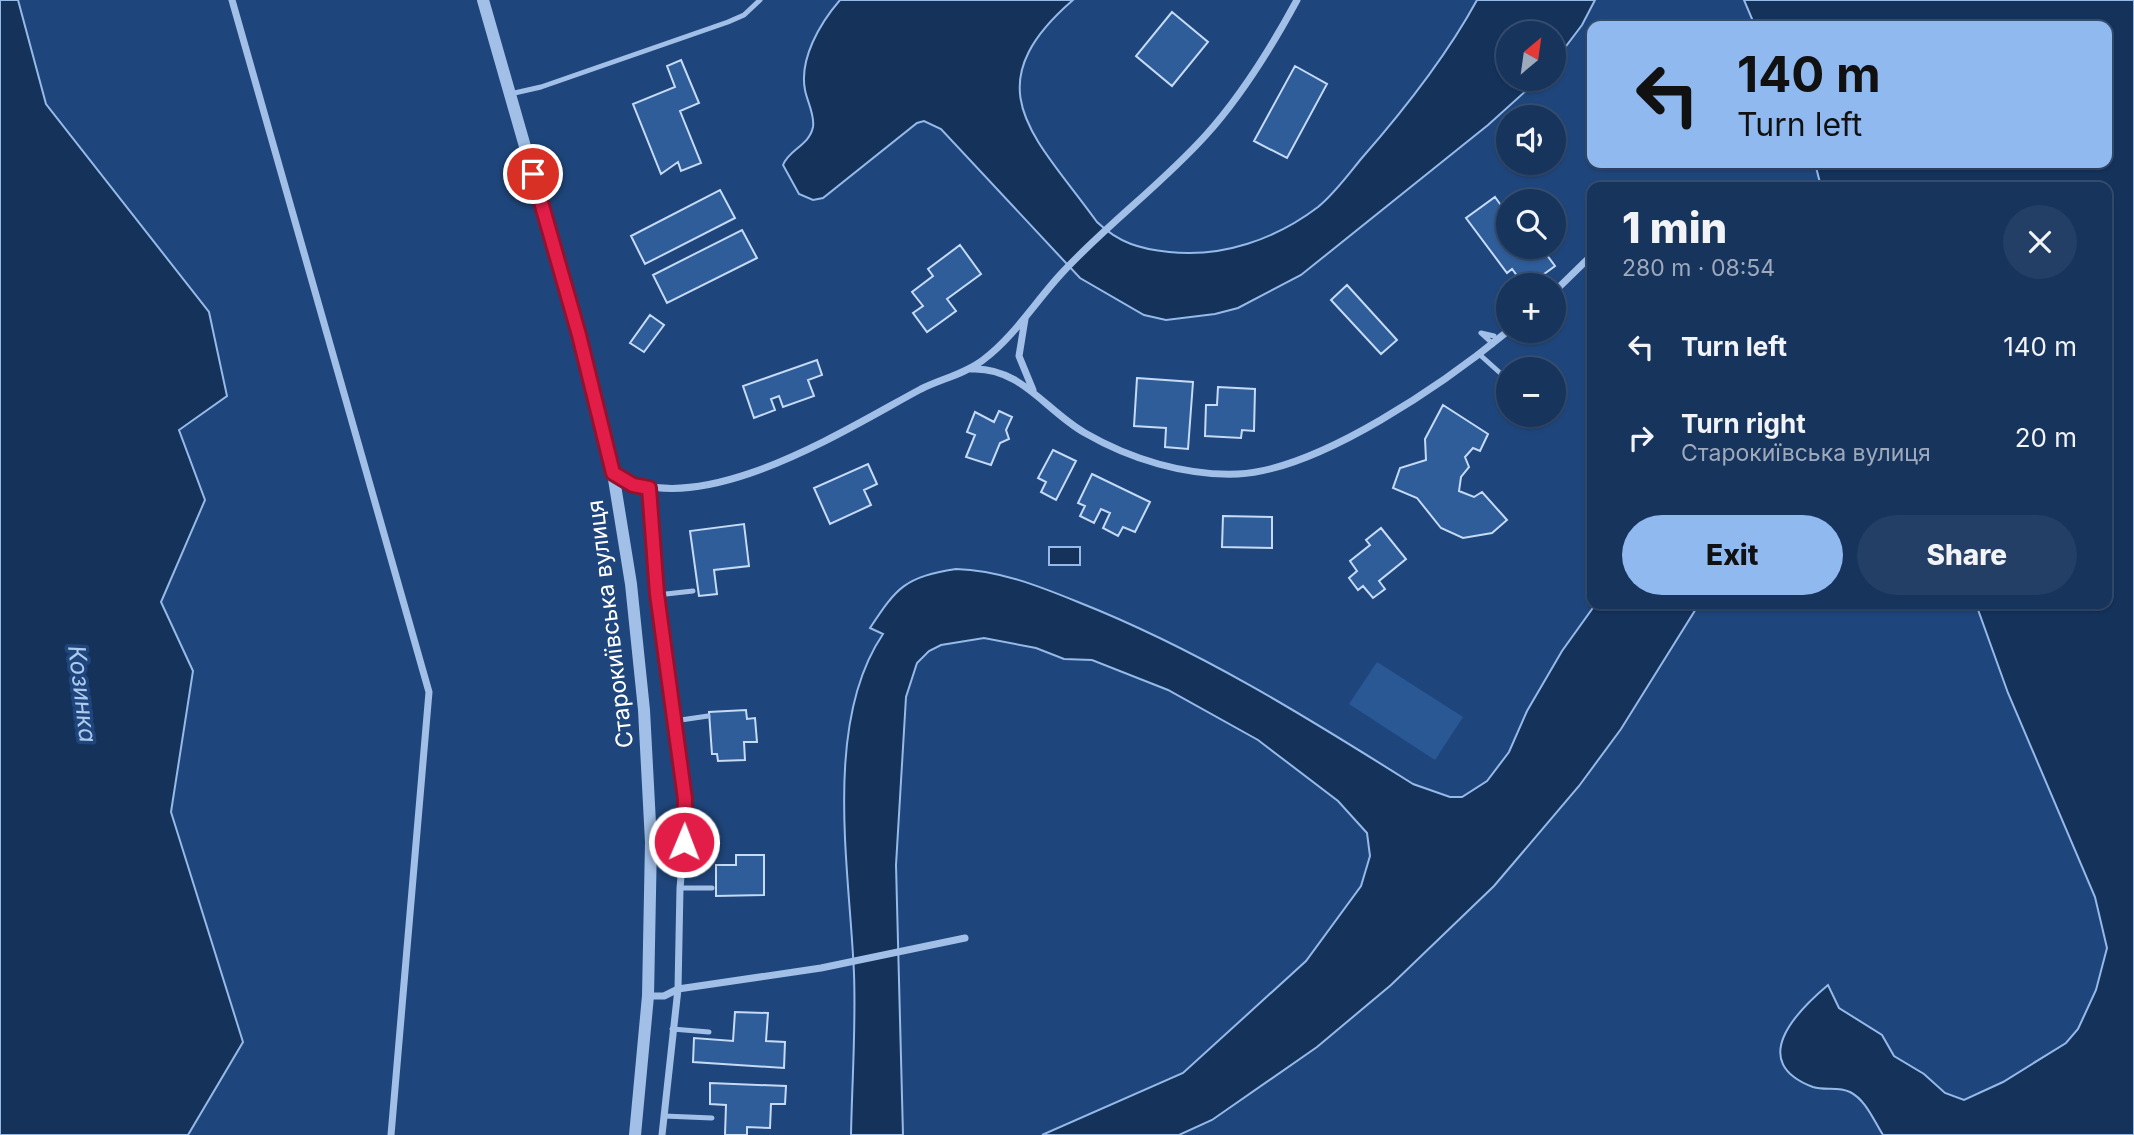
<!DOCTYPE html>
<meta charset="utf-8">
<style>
:root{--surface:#17345d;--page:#243f66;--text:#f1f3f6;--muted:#9eaabc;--line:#364f72;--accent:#90b9f0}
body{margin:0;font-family:Inter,sans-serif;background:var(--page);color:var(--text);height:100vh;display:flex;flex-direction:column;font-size:26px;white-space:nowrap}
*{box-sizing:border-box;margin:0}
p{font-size:23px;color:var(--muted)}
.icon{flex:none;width:38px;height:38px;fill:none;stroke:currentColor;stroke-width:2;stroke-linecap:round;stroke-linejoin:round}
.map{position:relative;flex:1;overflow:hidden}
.panel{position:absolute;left:1587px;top:182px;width:525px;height:427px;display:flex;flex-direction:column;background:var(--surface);border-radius:14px;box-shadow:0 2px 5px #0004,0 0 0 2px var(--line)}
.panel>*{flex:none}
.hud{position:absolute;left:1587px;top:21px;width:525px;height:147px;border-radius:14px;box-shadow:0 2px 5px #0004,0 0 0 2px var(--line);background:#90b9f0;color:#111;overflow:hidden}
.needle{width:46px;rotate:29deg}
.controls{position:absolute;left:1496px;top:21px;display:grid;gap:14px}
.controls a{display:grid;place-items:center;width:70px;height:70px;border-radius:50%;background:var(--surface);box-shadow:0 2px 5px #0004,0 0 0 2px var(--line);font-size:35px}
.pin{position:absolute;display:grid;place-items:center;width:60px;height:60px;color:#fff;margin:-30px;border:4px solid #fff;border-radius:50%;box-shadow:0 2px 7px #0007}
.me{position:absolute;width:77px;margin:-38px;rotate:1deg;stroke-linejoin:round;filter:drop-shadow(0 0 5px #0008)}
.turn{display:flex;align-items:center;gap:24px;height:147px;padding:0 35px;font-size:32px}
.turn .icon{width:91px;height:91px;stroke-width:2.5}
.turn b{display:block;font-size:49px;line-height:60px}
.round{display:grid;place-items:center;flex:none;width:74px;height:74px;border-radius:37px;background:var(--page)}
.summary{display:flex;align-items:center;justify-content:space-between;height:119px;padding:0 35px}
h1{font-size:42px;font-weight:800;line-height:52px}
.button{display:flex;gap:14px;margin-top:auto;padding:14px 35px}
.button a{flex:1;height:80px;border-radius:42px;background:var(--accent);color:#111;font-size:28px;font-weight:800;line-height:80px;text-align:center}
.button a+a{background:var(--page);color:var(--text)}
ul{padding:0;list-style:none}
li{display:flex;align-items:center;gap:21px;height:91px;padding:0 35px}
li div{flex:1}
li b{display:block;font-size:26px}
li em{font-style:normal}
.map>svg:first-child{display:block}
</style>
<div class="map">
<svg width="2134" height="1135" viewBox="0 0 2134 1135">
<rect width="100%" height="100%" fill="#1f467c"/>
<path fill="#295894" d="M1377,662L1463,717L1435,760L1349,704Z"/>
<path fill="#15325b" stroke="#95bae8" stroke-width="2" d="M0,0H18L46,104L209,312L227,396L179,430L205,500L161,602L193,671L171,812L243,1042L188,1135H0Z
M840,0H1073C971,88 1036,137 1097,222C1119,243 1140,249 1169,252C1222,258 1276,239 1318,207C1334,194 1348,175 1361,159C1404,110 1446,57 1477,0H1595L1582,25L1554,62V33H1508V79H1539L1488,125L1301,275L1238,308L1215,314L1166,320L1144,315L1080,278L941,129L924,121L917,123L823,198L813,200L799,194L783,165C789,149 809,146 813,127C815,115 807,101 805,90C799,59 820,23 840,0Z
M1744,0H2134V1135H1883C1874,1121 1866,1100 1850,1092C1838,1086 1825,1091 1813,1087C1747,1062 1796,1012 1828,985L1839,1008L1882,1035L1894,1056L1924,1074L1945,1093L1964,1100L2003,1082L2066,1043L2078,1029L2096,990L2107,948L2095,897L2008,693L1976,604H2107V187H1821L1815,163H2107V26H1755Z
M1049,547H1080V565H1049Z
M956,569C998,570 1039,586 1078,602C1197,649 1305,716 1413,784L1450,797H1462L1487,781L1509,752L1527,711L1562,651L1595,605L1699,604L1621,729L1579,786L1494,886L1391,985L1317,1047L1212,1120L1179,1135H1042L1183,1073L1306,961L1361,886L1370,856L1367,833L1338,801L1258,740L1168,690L1092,660L1064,659L1036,648L984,638L941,645L929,651L917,663L906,697L896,865L903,1135H851C852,1082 856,1028 854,974C850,872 822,724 883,634L870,628C897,587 905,577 956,569Z"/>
<path fill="#2f5d99" stroke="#c5daf5" stroke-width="2" d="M1172,12L1208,42L1172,86L1136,56Z
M681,60L699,103L680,111L701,163L681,171L678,162L661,174L633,104L675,87L667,66Z
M1295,66L1327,84L1287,158L1254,141Z
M720,190L735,218L645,264L631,236Z
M1495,197L1508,215V247H1541L1555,266L1529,285H1524L1512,269L1507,273L1466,218Z
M742,230L757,258L667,303L653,275Z
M960,245L981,274L947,299L956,311L927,332L913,313L923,306L912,292L933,276L928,269Z
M1347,285L1397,340L1381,354L1331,300Z
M650,315L664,325L644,352L630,343Z
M817,360L822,375L808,380L814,396L783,407L779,396L771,399L775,410L754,418L743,386Z
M1137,378L1193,382L1188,449L1165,447L1166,428L1134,426Z
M1218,387L1255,389L1254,431L1242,430L1241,438L1205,436L1206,405H1217Z
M1443,405L1488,434L1480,451L1473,448L1465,457L1469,467L1461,477L1459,491L1474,497L1482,492L1507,520L1492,533L1463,538L1441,528L1417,498L1393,488L1400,468L1426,460L1425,439Z
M999,411L1012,417L1006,430L1009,439L1000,443L991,465L966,457L975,435L967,432L975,412L994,422Z
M1053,450L1076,461L1056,500L1041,492L1046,482L1038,478Z
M868,464L877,484L864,490L871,505L830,524L814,488Z
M1092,474L1150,502L1135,532L1123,527L1118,536L1103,528L1110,513L1101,509L1094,523L1080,516L1085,506L1078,503Z
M1223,516L1272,517V548L1222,547Z
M744,524L749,566L714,570L717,594L699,596L690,531Z
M1381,528L1406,559L1379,581L1385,589L1373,598L1363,586L1358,590L1349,578L1357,571L1350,561L1370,545L1366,540Z
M746,710L747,719L755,718L757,742H744L745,760L718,761L717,754H712L709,712Z
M736,855H764V895L716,896V865H736Z
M735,1012L768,1013L766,1041L785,1042L784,1068L693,1062L694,1038L733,1041Z
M710,1083L786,1086L785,1104H771L770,1128L747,1127V1135H725L726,1105L710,1104Z"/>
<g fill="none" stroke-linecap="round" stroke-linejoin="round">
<path stroke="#a2c0e7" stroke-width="5" d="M510,94L541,87L728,22L744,15L760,0
M1493,344L1481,333L1494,336
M1479,354L1508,380
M657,595L693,591
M674,721L708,716
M680,888H712
M672,1029L709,1032
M664,1116L712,1118"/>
<path stroke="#a2c0e7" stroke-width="7" d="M232,0L429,692L391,1135
M1554,292L1592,255
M1025,319L1019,356L1033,390
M972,369C1021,367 1046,411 1085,433C1130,459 1185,476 1238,474C1320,470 1446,382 1508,331
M614,473C696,526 846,429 921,389C941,379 965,374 983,360C1013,338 1036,301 1061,274C1106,225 1161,185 1206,135C1242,95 1271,48 1297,0
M649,488L657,595L686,821L680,888L678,989L662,1135
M648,996H664L678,989L821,968L965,938"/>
<path stroke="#a2c0e7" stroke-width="12" d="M483,0L579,335L613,473L631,584L644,710L651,842L648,996L635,1135"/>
</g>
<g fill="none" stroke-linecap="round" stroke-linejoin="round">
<g stroke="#92132f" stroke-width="18">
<path id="route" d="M533,174L579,335L613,473L633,485L649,488L657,594L685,799L684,842"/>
</g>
<use href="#route" stroke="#e11d48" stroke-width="12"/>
</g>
<g text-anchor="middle" stroke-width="7" stroke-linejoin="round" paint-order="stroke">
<g font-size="23" fill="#fff" stroke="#1f467c">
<text transform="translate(610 624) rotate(-97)" y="8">Старокиївська вулиця</text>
</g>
<g font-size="24" font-style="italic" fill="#adcaee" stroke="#1f467c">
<text transform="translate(82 694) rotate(83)" y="8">Козинка</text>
</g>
</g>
</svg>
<div class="controls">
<a><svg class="needle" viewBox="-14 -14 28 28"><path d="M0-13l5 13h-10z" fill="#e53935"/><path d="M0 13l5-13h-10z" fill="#9eaabc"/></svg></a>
<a><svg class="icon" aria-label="sound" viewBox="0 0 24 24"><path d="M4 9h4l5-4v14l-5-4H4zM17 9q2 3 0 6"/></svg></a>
<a><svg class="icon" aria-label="search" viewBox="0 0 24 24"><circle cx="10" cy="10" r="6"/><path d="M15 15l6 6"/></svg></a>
<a>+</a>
<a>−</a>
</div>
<div class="pin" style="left:533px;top:174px;background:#d93025"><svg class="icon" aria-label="arrive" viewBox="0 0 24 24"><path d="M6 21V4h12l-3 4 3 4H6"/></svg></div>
<svg class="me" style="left:684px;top:842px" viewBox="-20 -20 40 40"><circle r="17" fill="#e11d48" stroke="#fff" stroke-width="3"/><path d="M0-11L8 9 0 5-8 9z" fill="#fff"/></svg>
<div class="hud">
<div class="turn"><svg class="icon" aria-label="left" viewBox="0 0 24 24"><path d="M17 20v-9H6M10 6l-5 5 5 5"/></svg><div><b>140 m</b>Turn left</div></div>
</div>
<section class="panel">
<div class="summary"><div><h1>1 min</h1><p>280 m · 08:54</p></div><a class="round"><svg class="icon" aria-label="close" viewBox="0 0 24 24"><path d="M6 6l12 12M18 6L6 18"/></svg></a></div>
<ul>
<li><svg class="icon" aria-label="left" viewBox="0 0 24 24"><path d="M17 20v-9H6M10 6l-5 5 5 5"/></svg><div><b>Turn left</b></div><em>140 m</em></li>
<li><svg class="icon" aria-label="right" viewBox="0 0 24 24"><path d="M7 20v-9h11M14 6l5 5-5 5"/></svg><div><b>Turn right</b><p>Старокиївська вулиця</p></div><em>20 m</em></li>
</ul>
<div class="button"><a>Exit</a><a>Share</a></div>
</section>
</div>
